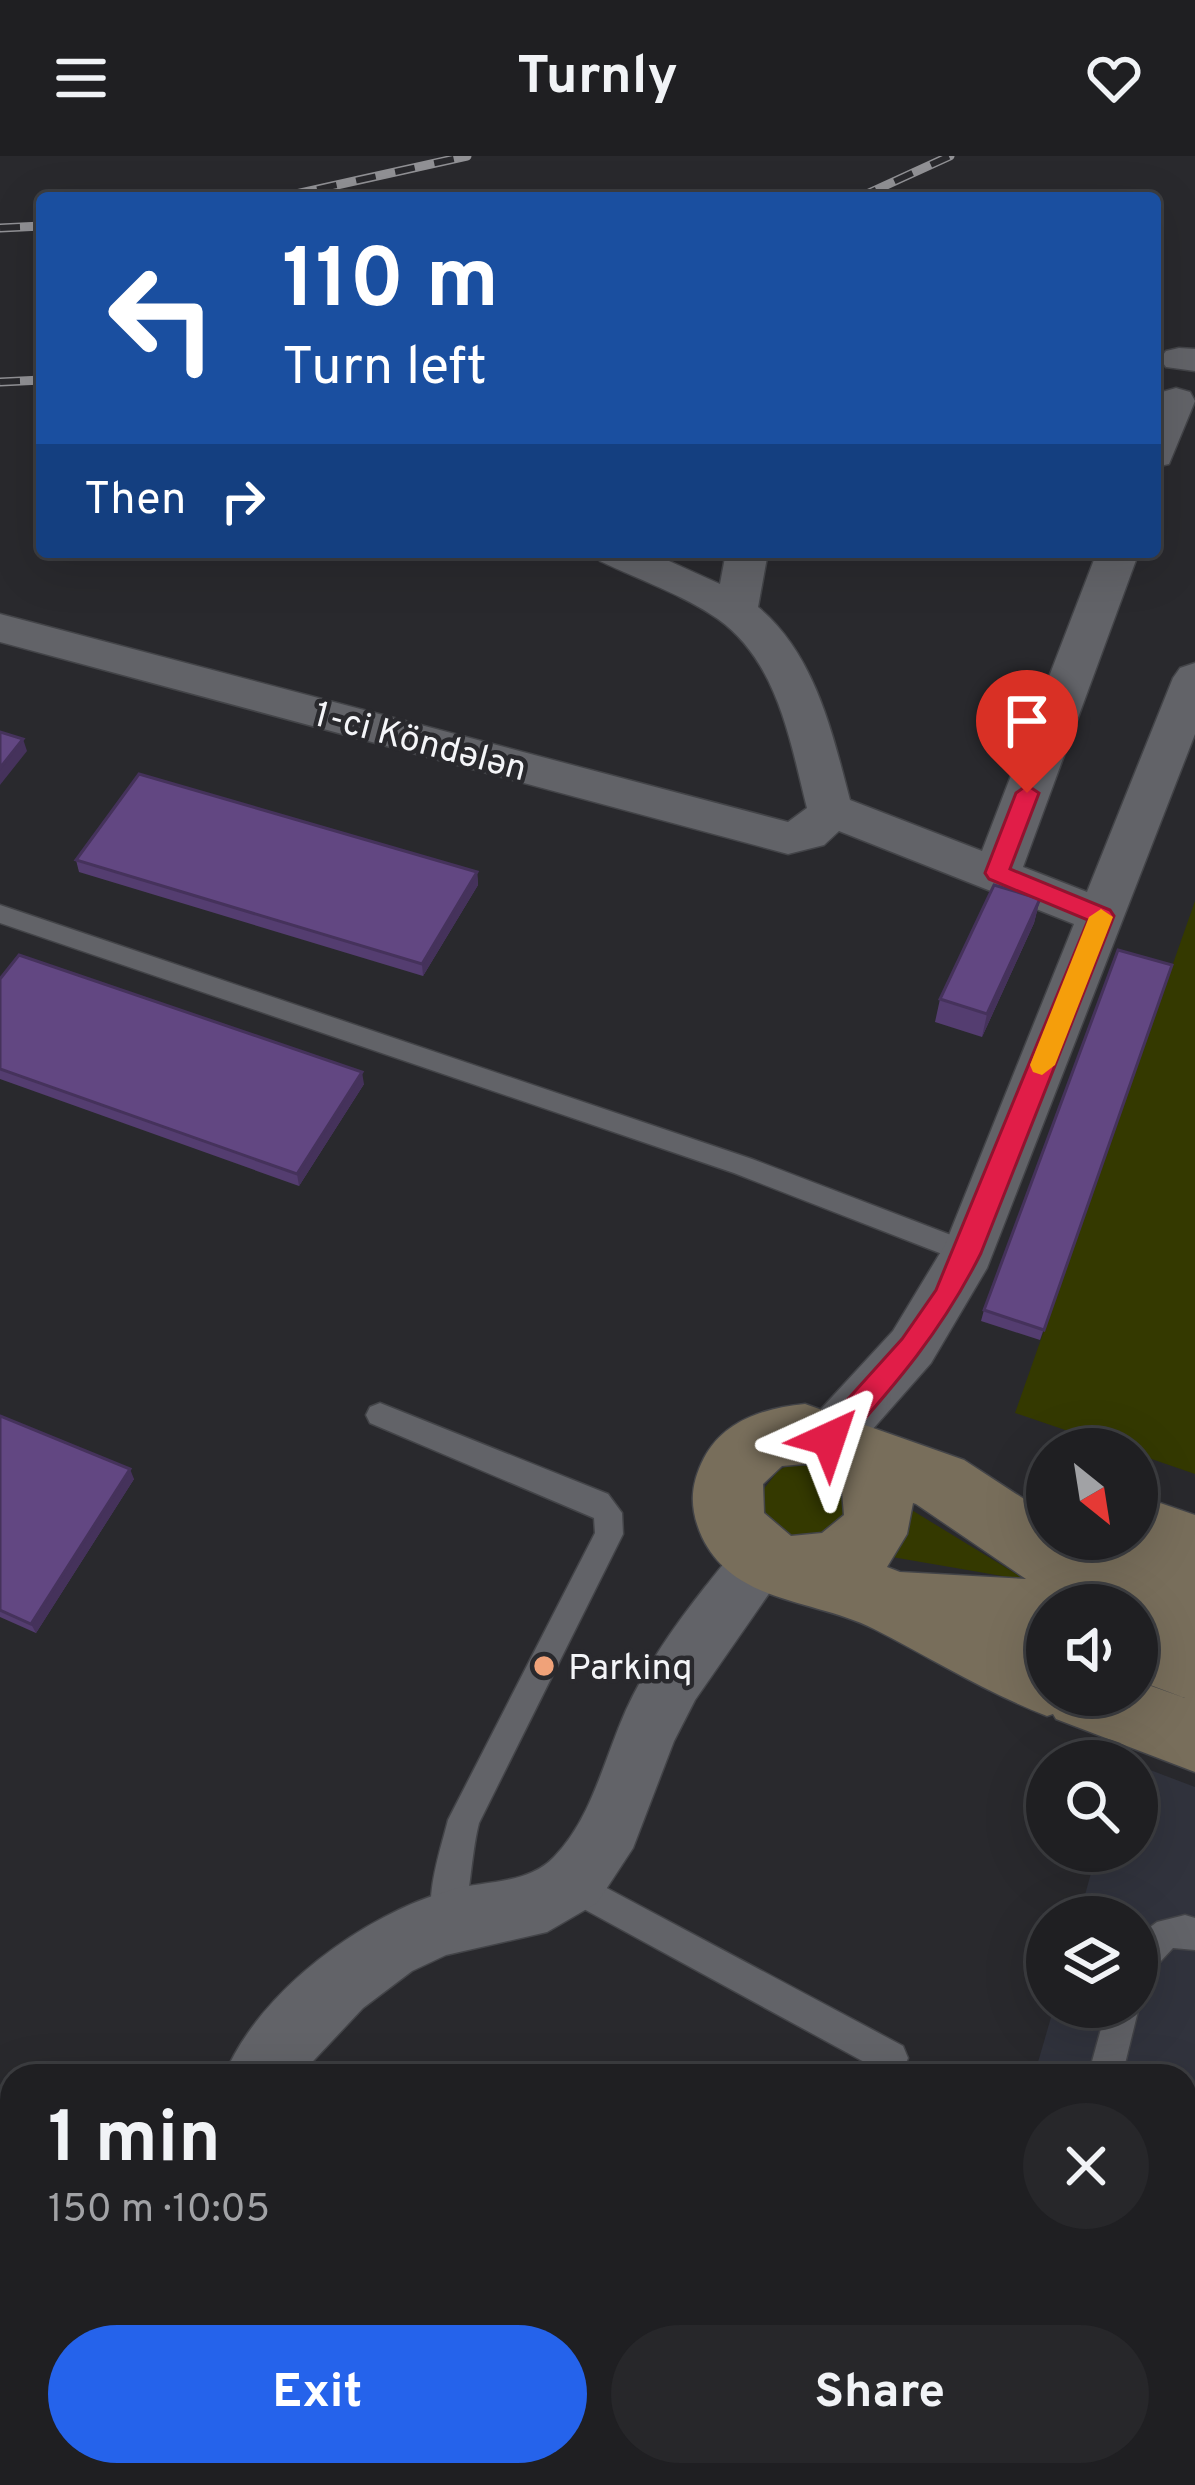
<!DOCTYPE html>
<meta charset="utf-8">
<style>
:root{--surface:#1f1f22;--page:#27272a;--text:#f1f3f6;--muted:#a1a2a5;--line:#3c3d40;--accent:#2563eb}
body{margin:0;font-family:Overpass,sans-serif;background:var(--page);color:var(--text);height:100vh;display:flex;flex-direction:column;font-size:45px;white-space:nowrap}
*{box-sizing:border-box;margin:0}
p{font-size:39px;color:var(--muted)}
.icon{flex:none;width:66px;height:66px;fill:none;stroke:currentColor;stroke-width:2;stroke-linecap:round;stroke-linejoin:round}
.map{position:relative;flex:1;overflow:hidden}
.side{position:absolute;left:0px;top:1908px;width:1197px;height:423px;display:flex;flex-direction:column;background:var(--surface);border-radius:36px 36px 0 0;box-shadow:0 12px 48px #0002,0 0 0 3px var(--line)}
.side>*{flex:none}
.top-card{position:absolute;left:36px;top:36px;width:1125px;height:366px;border-radius:12px;box-shadow:0 12px 48px #0002,0 0 0 3px var(--line);background:#1a4fa0;color:#fff;overflow:hidden}
.needle{width:78px;rotate:150deg}
.controls{position:absolute;left:1026px;top:1272px;display:grid;gap:24px}
.controls a{display:grid;place-items:center;width:132px;height:132px;border-radius:50%;background:var(--surface);box-shadow:0 12px 48px #0002,0 0 0 3px var(--line);font-size:60px}
.pin{position:absolute;display:grid;place-items:center;width:102px;height:102px;color:#fff;margin:-123px -51px;border-radius:50% 50% 50% 0;rotate:-45deg;box-shadow:0 0 12px #0007}
.pin .icon{rotate:45deg}
.me{position:absolute;width:132px;margin:-66px;rotate:42deg;stroke-linejoin:round;filter:drop-shadow(0 0 9px #0008)}
.turn{display:flex;align-items:center;gap:42px;height:252px;padding:0 48px;font-size:54px}
.turn .icon{width:156px;height:156px;stroke-width:2.5}
.turn b{display:block;font-size:84px;line-height:102px}
.then{display:flex;align-items:center;height:114px;padding:0 48px;background:#0003;gap:24px;font-size:45px}
.round{display:grid;place-items:center;flex:none;width:126px;height:126px;border-radius:63px;background:var(--page)}
.headline{display:flex;align-items:center;justify-content:space-between;height:204px;padding:0 48px}
h1{font-size:72px;font-weight:700;line-height:90px}
.primary-button{display:flex;gap:24px;margin-top:auto;padding:24px 48px}
.primary-button a{flex:1;height:138px;border-radius:72px;background:var(--accent);color:#fff;font-size:48px;font-weight:700;line-height:138px;text-align:center}
.primary-button a+a{background:var(--page);color:var(--text)}
header{display:flex;justify-content:space-between;align-items:center;height:156px;padding:0 48px;background:var(--surface);font-size:54px;font-weight:700}
.map>svg:first-child{display:block}
</style>
<header><svg class="icon" aria-label="menu" viewBox="0 0 24 24"><path d="M4 6h16M4 12h16M4 18h16"/></svg>Turnly<svg class="icon" aria-label="heart" viewBox="0 0 24 24"><path d="M12 20l-8-8c-3-5 5-10 8-4 3-6 11-1 8 4z"/></svg></header>
<div class="map">
<svg width="1195" height="2329" viewBox="0 0 1195 2329">
<rect width="100%" height="100%" fill="#29292d"/>
<path fill="#31333d" d="M1137,1609L1195,1631V2329H616L615,2319H1185V1920H1034L1054,1851H1137V1761H1079L1097,1695H1137Z"/>
<path fill="#343900" d="M1195,745V1318L1137,1298V1293H1121L1015,1257Z
M790,1308L818,1309L841,1324L846,1361C815,1391 760,1389 763,1334L778,1315Z
M910,1353L1026,1424L892,1401Z"/>
<g fill="none" stroke-linecap="round" stroke-linejoin="round">
<g stroke="#434448" stroke-width="3">
<path id="service" d="M0,749L752,1003L977,1089L981,1097L977,1105L968,1108L734,1017L0,767Z
M380,1247L608,1338L622,1357L623,1378L479,1667C470,1702 471,1747 458,1778L447,1783L436,1778C422,1746 440,1696 448,1664L595,1377L594,1362L370,1267L366,1259L370,1251Z
M571,1713L903,1890L908,1902L903,1914L891,1919L879,1914L560,1740L555,1729L560,1718Z
M1185,1759L1195,1762V1794L1173,1792L1148,1819L1137,1824V1781L1157,1766Z
M1137,1845L1139,1851L1122,1920H1088L1107,1851H1137Z
M1195,2022V2090L1185,2094V2026Z
M664,2319H705L709,2329H664Z
M981,2319H1017L1014,2329H978Z
M1124,2319H1162L1166,2329H1128Z"/>
</g>
<g stroke="#434448" stroke-width="3">
<path id="minor" d="M1179,192L1195,193V215L1166,211L1160,203L1166,195Z
M1176,232L1190,236L1195,245L1169,308L1155,311V248L1162,236Z
M594,396H649L720,428L726,396H768L758,451C815,498 832,576 850,644L982,695L1097,396H1139L1023,711L1087,736L1173,522L1180,512L1195,507V578L987,1112L931,1207L849,1300L829,1307L809,1300L801,1283L809,1266L893,1175L945,1089L1074,768L839,675L824,689L788,698L0,486V458L788,666L807,652C790,585 778,506 718,463C682,438 639,424 600,405Z
M764,1377L784,1385L793,1403L695,1544L674,1585L633,1692L597,1747L547,1776L446,1799L412,1815L363,1852L299,1920H224C259,1835 364,1758 451,1734C486,1724 527,1729 554,1701C592,1662 604,1603 626,1554C646,1510 675,1469 705,1431C723,1409 737,1387 764,1377Z
M14,2319H89L84,2329H10Z"/>
</g>
<g stroke="#434448" stroke-width="3">
<path id="secondary" d="M805,1248L964,1304L1047,1358V1383H1090L1112,1391L1108,1383H1137V1339L1195,1359V1616L1056,1563L1053,1558L1047,1560C985,1536 933,1503 874,1473C815,1443 734,1448 702,1381C689,1352 690,1329 704,1302C724,1264 765,1252 805,1248ZM805,1308L825,1312L842,1335L844,1359L822,1377L791,1380L764,1357L763,1328L782,1310ZM913,1347L916,1348L1026,1423L900,1416L887,1411L907,1378ZM1076,1442L1094,1449H1137V1524L1185,1542L1137,1525V1539H1047V1492L1040,1489L1047,1490V1449H1079Z"/>
</g>
<use href="#service" fill="#626368" fill-rule="evenodd"/>
<use href="#minor" fill="#626368" fill-rule="evenodd"/>
<use href="#secondary" fill="#786e5b" fill-rule="evenodd"/>
<g stroke="#919195" stroke-width="9">
<path id="rail-far1" d="M278,42L467,0
M858,42L950,0
M0,72L42,70
M0,226L42,224"/>
</g>
<g stroke="#919195" stroke-width="15">
<path id="rail" d="M249,2329L253,2319"/>
</g>
<use href="#rail-far1" stroke="#29292d" stroke-width="6" stroke-dasharray="20" stroke-linecap="butt"/>
<use href="#rail" stroke="#29292d" stroke-width="10" stroke-dasharray="33" stroke-linecap="butt"/>
</g>
<path fill="#543d70" d="M76,704L477,716L478,729L423,820L79,716Z
M1040,743L1034,767L982,881L935,866L940,843Z
M1172,809L1040,1184L981,1165L984,1154Z
M0,823L364,928L299,1030L0,923Z
M0,1260L134,1323L36,1477L0,1461Z"/>
<path fill="#45325b" d="M23,583L27,595L0,629V612Z
M477,716L478,729L423,820L422,808Z
M1040,743L1034,767L982,881L987,858Z
M362,916L364,928L299,1030L297,1018Z
M130,1313L134,1323L36,1477L31,1468Z"/>
<path fill="#624782" stroke="#45325b" stroke-width="3" d="M0,576L23,583L0,612Z
M139,618L477,716L422,808L76,704Z
M994,729L1040,743L987,858L940,843Z
M1118,794L1172,809L1044,1174L984,1154Z
M19,799L362,916L297,1018L0,913V823Z
M0,1260L130,1313L31,1468L0,1454Z"/>
<path fill="#e11d48" stroke="#92132f" stroke-width="3" d="M1027,629L1039,637L1010,713L1110,754L1114,760L981,1097C942,1175 896,1228 839,1292L829,1296L819,1292L815,1283L819,1275L902,1183L936,1134L1088,764L989,723L985,717L1016,637Z"/>
<path fill="#f59e0b" d="M1101,753L1113,761L1055,909L1042,919L1033,916L1030,909L1089,761Z"/>
<circle fill="#f0a279" stroke="#29292d" stroke-width="4.5" cx="544" cy="1510" r="12"/>
<g text-anchor="middle" stroke-width="9" stroke-linejoin="round" paint-order="stroke">
<g font-size="36" fill="#f4f5f8" stroke="#29292d">
<text transform="translate(421 584) rotate(15)" y="13">1-ci Köndələn</text>
</g>
<g font-size="36" fill="#f4f5f8" stroke="#29292d" text-anchor="start">
<text x="568" y="1523">Parkinq</text>
</g>
</g>
</svg>
<div class="controls">
<a><svg class="needle" viewBox="-14 -14 28 28"><path d="M0-13l5 13h-10z" fill="#e53935"/><path d="M0 13l5-13h-10z" fill="#a1a2a5"/></svg></a>
<a><svg class="icon" aria-label="sound" viewBox="0 0 24 24"><path d="M4 9h4l5-4v14l-5-4H4zM17 9q2 3 0 6"/></svg></a>
<a><svg class="icon" aria-label="search" viewBox="0 0 24 24"><circle cx="10" cy="10" r="6"/><path d="M15 15l6 6"/></svg></a>
<a><svg class="icon" aria-label="layers" viewBox="0 0 24 24"><path d="M12 4l9 5-9 5-9-5zM3 14l9 5 9-5"/></svg></a>
</div>
<div class="pin" style="left:1027px;top:637px;background:#d93025"><svg class="icon" aria-label="arrive" viewBox="0 0 24 24"><path d="M6 21V4h12l-3 4 3 4H6"/></svg></div>
<svg class="me" style="left:829px;top:1283px" viewBox="-20 -20 40 40"><path d="M0-17L14 15 0 8-14 15z" fill="#e11d48" stroke="#fff" stroke-width="4"/></svg>
<div class="top-card">
<div class="turn"><svg class="icon" aria-label="left" viewBox="0 0 24 24"><path d="M17 20v-9H6M10 6l-5 5 5 5"/></svg><div><b>110 m</b>Turn left</div></div>
<div class="then">Then<svg class="icon" aria-label="right" viewBox="0 0 24 24"><path d="M7 20v-9h11M14 6l5 5-5 5"/></svg></div>
</div>
<section class="side">
<div class="headline"><div><h1>1 min</h1><p>150 m · 10:05</p></div><a class="round"><svg class="icon" aria-label="close" viewBox="0 0 24 24"><path d="M6 6l12 12M18 6L6 18"/></svg></a></div>
<div class="primary-button"><a>Exit</a><a>Share</a></div>
</section>
</div>
